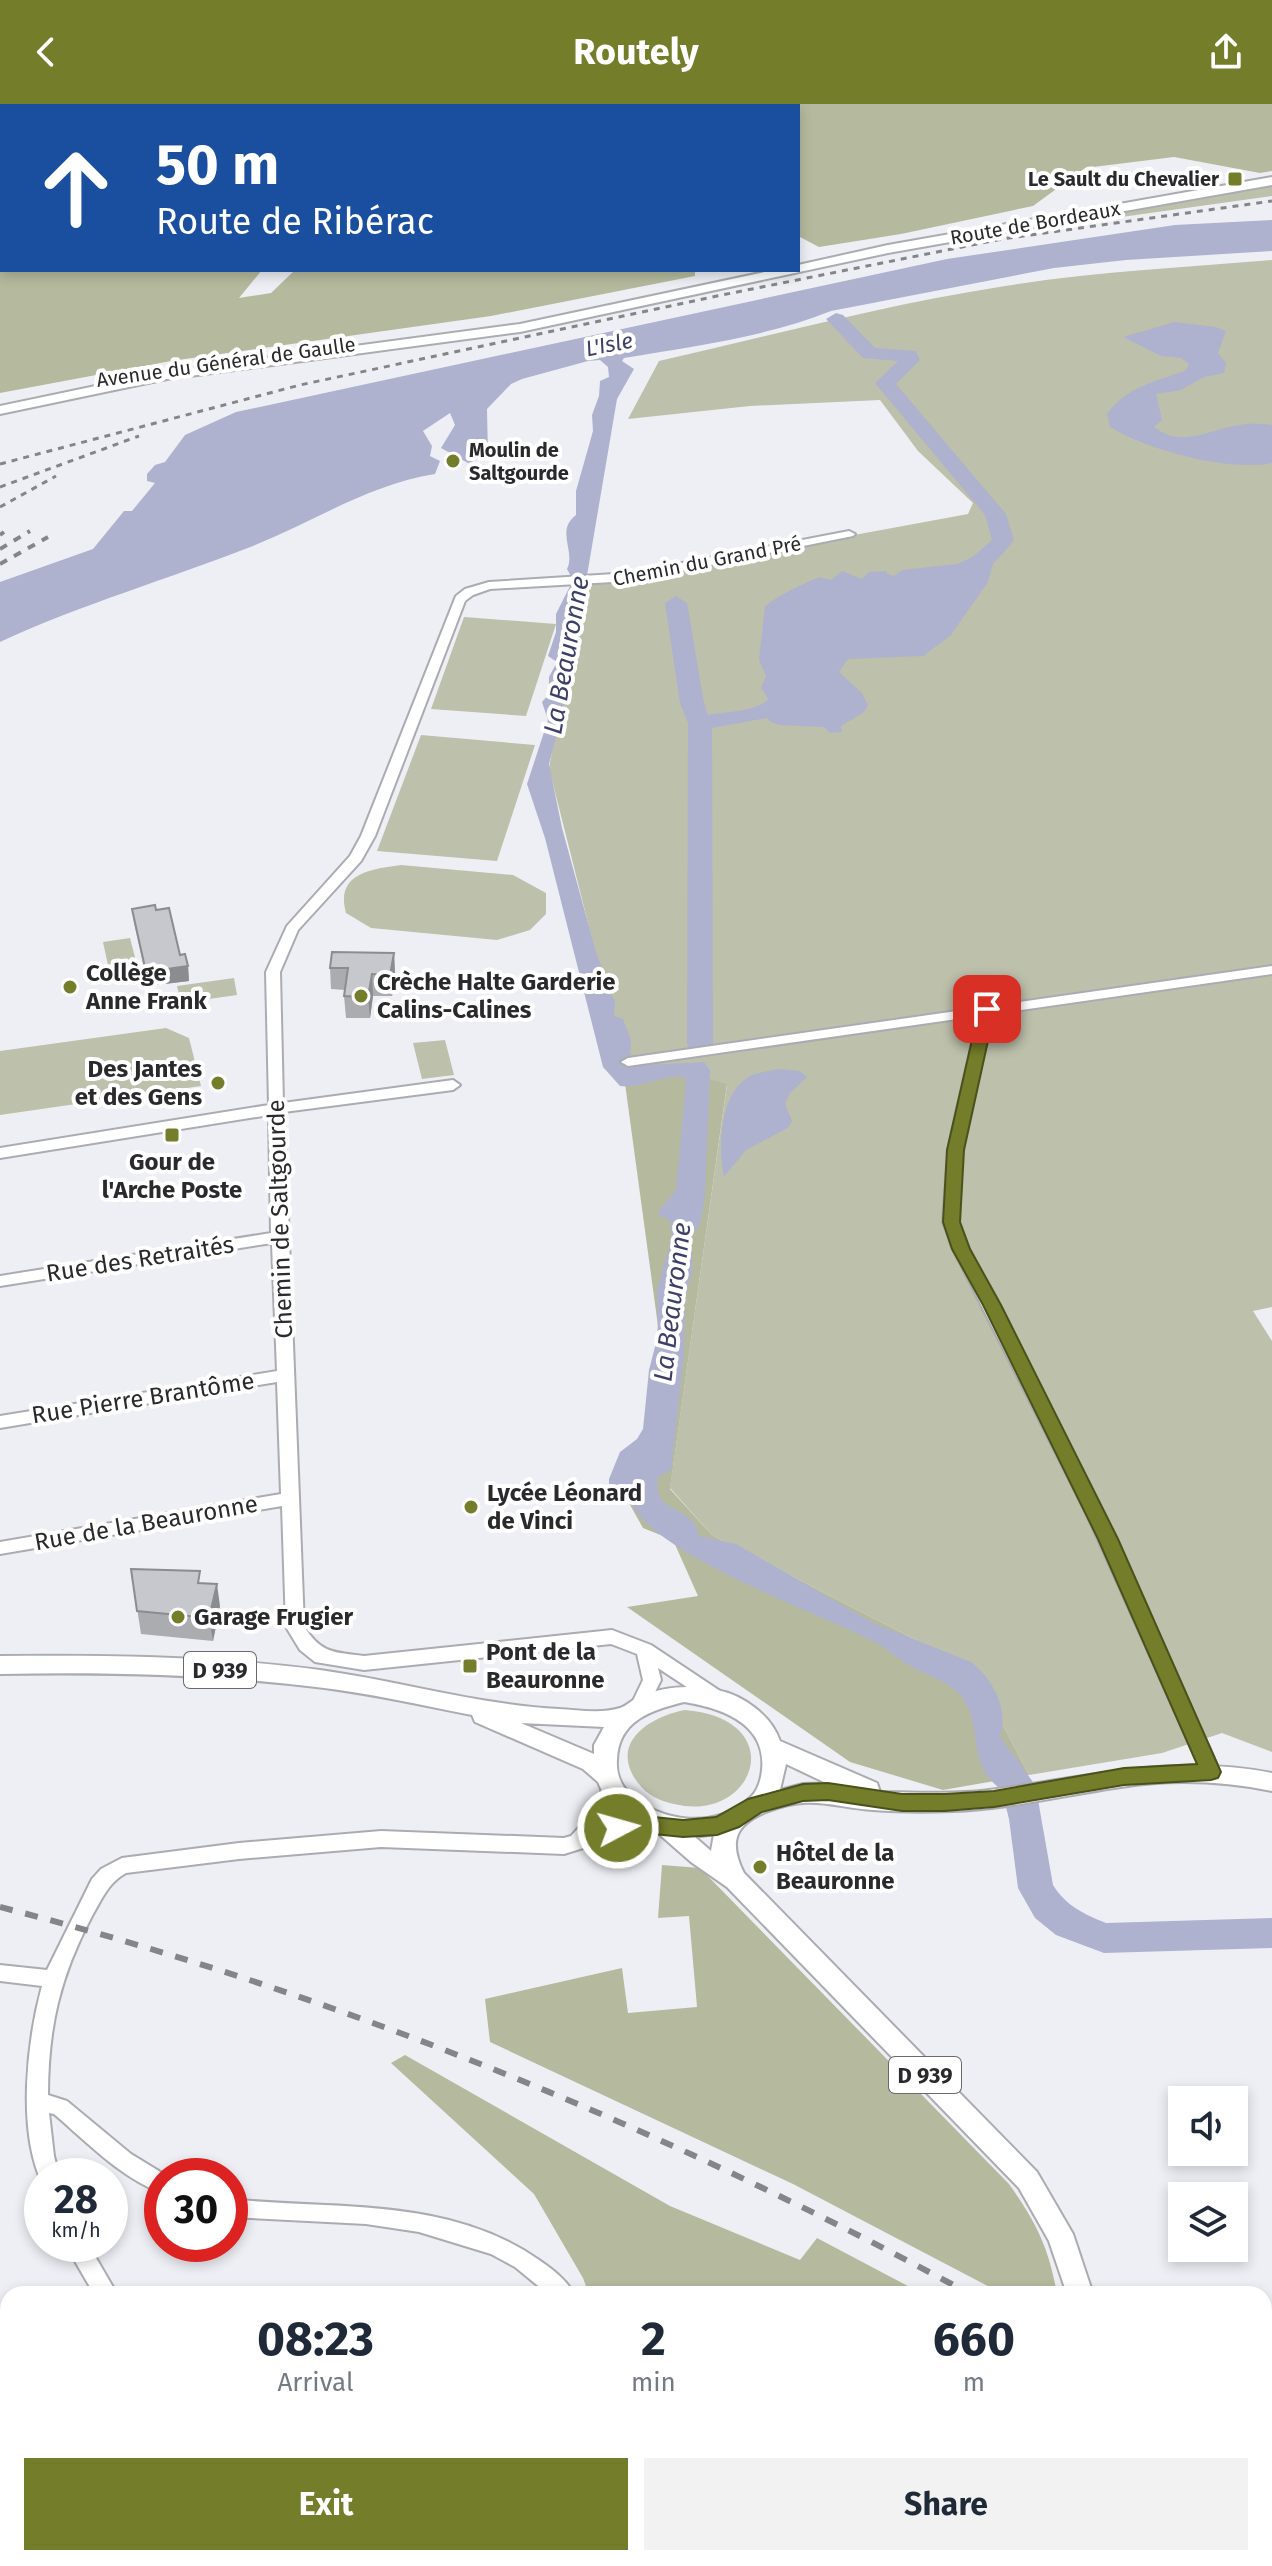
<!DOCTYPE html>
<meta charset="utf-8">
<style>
:root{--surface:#fff;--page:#f2f2f3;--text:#1f2937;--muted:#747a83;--accent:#747d29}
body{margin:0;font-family:"Fira Sans",sans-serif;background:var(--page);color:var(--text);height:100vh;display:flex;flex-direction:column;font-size:30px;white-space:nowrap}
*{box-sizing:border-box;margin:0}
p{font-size:26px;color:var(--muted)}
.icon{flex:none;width:44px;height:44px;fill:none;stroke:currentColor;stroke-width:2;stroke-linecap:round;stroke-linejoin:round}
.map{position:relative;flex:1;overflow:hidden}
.sheet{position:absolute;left:0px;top:2182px;width:1272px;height:280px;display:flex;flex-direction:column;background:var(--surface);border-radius:24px 24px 0 0;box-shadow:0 4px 12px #0003}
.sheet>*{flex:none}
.banner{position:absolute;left:0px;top:0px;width:800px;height:168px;box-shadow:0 4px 12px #0003;background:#1a4fa0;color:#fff;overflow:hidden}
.tools{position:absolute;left:1168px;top:1982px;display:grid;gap:16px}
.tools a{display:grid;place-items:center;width:80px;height:80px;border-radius:0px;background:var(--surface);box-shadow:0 4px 12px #0003;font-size:40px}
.speed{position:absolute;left:24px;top:2054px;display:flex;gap:16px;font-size:40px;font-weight:700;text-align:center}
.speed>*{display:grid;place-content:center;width:104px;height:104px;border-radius:50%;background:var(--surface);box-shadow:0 4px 12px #0003;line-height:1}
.speed small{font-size:20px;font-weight:400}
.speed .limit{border:12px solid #d22;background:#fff;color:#111}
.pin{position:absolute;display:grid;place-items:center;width:68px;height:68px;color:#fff;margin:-34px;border-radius:16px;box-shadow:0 4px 12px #0006}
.me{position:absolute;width:88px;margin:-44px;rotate:84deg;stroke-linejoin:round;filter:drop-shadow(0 0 6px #0008)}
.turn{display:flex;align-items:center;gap:28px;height:168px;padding:0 24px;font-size:36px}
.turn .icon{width:104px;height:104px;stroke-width:2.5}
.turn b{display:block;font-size:56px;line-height:68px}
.eta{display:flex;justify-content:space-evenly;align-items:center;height:136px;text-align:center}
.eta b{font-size:48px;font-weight:700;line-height:56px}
.action{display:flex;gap:16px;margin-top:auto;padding:16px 24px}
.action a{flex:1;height:92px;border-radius:0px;background:var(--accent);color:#fff;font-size:32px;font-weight:700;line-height:92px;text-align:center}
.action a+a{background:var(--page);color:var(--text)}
header{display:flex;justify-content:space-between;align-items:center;height:104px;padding:0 24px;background:var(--accent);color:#fff;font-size:36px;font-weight:700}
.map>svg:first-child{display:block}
</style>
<header><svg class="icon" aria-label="back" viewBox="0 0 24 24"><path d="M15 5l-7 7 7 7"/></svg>Routely<svg class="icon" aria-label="share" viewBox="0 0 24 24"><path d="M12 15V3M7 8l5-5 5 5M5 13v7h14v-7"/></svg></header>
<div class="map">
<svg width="1272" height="2462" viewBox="0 0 1272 2462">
<rect width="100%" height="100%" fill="#eeeff5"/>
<path fill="#bdc0ab" d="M1272,80V92L1100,116L1097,112Z
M1272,156V1203L1253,1207L1272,1237V1648L1222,1629L1162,1649L1029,1671L974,1566L712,1431L670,1384L727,981L621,950L549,664L582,481L968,410L973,399L918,347L880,296L750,302L628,315L659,257C770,232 880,202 993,184C1085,168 1179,164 1272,156Z
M464,513L556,520L526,612L431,605Z
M421,631L535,641L497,757L377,747Z
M401,761L513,771L546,789V810L530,826L497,836L371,824L346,809C335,770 370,765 401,761Z
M130,834L136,857L108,861L103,838Z
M234,874L237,891L181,899L177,882Z
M166,924L189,934L201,982L0,1011V947Z
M445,936L454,971L422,975L413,939Z
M685,1606C792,1615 755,1720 674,1700C660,1697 647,1691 638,1679C608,1639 649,1613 685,1606Z"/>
<path fill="#b5ba9e" d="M0,0H402L2,2V166H262L239,194L271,189L295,166H695V172L491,212L171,257L0,289Z
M691,0H1272V67L1260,69L1174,53L1085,64L1033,102L901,130L819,143L798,132V2H670Z
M621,950L727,980L670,1385L712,1431L974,1566L1029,1671L943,1686L850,1658L627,1503L698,1492L673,1436L643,1424L619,1381L643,1337L658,1222Z
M662,1761L700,1764L1009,2080C1036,2118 1049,2144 1057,2190H1003L793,2080L490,1938L485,1895L622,1864L628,1909L697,1903L689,1812L658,1814Z
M405,1951L670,2102L800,2156L817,2134L923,2190H589L583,2174L534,2090L391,1959Z
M354,2454H476L480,2462H353Z
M767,2454H1109L1107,2462H769Z"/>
<path fill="#aeb2ce" d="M1272,116V147L1126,156L1054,164L831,207C767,233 693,242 624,254L622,257L634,265L617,295L566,595L549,660L562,724L596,848L615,899L614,912L623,915L631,936L630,957L646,961L704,958L710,966L705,1091L701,1117L692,1132V1166L685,1197L684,1251L671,1366L658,1373C651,1413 693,1398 699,1432L736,1440L873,1519L971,1558C993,1575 1009,1605 1000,1633L1033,1678L1038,1698L1015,1701C1007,1689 994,1682 986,1670C970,1644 981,1608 955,1586C941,1574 922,1570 907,1560C896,1554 887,1545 877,1539C820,1509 656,1453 631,1398L617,1401L609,1391V1375L620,1348L637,1335L643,1325L649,1266L658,1231L657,1186L672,1133L670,1117L657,1109L676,1086L686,978L684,973C662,970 643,985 620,982L603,963L545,734L527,680L548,616L542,598L549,590V573L557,558L548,552L556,528V510L573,476L567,465C576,447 555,427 576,411V387L593,327L592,311L599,292L600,277L609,273L608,263L600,256L588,257L522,275L511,280L487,305L488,352L468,359L441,344L455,321L450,309L423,327L432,342L430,352L440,357L435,370C370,380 313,418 253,442C169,475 82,500 0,538V478L93,445L124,407H132L155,379L147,377V370L155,361L165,358L185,331L236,308L947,155L1175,121Z
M1174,218L1216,223L1226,227L1218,249L1226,259L1224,269L1204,273L1181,286L1156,290L1162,316L1154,323C1183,345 1209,325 1240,321C1250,319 1261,320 1272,321V359C1229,368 1147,346 1110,323L1107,310C1128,282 1154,278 1185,267L1189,260L1181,254L1161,252L1123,233Z
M990,445H997L988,478L950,532L923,552L848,555L839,568L862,589L868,601L864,608L841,622L842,628L830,629L824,623L779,621L769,617L765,608L769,596L761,584L766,572L759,556L765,502C783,489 800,481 820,473L831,476L842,467L862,475L869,468L887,467V470L894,472L902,466L957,460Z
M778,965L800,967L807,973L790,989L785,1000L792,1017L788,1024L746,1046L724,1073C718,1043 719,987 752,971C760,968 770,967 778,965Z"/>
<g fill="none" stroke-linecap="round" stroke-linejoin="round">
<path fill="#aeb2ce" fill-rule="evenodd" d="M836,209L843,211L875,244L916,247L920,256L896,280L1006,410L1014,436C1003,451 984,471 965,476L954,469L992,436L985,411L875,279L898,257L863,254L826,215Z
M676,492L687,499L704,599L708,611C724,608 745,608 760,601C776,593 786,576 805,581L809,586L773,613L712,624L713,940L710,946L700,948L690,946L687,940L688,619L680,599L665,499Z
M1006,1651L1018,1655L1037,1690L1053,1781C1066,1802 1084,1810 1106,1819L1272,1814V1844L1104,1849L1056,1831L1035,1814L1018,1784L1009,1715L1003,1691L989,1665L994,1655Z"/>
<g stroke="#abacb1" stroke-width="4">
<path id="minor" d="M849,427L855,430L853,432L630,477L490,485L473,491L465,497L375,732L361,757L298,826L280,868L283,999L453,976L460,981L453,986L284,1008L304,1522C321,1550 334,1548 364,1552L612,1526L651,1541L720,1587L723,1592L720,1597L714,1599L708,1597L658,1564L661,1576L646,1606L640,1608L634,1606L631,1601L643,1576L637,1550L611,1540L364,1566L315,1558L300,1546L286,1523L282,1402L0,1450V1438L281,1390L277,1278L0,1324V1312L277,1267L272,1139L0,1182V1172L271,1129L269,1011L0,1054V1044L269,1001L266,868L287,822L350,752L361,732L456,492L465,485L489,478L630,469Z
M1272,862V870L993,910L962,1046L959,1118L969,1145L1105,1411L1220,1668L1218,1673L1211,1675L1204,1673L1202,1668L1087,1411L953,1145L943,1118L948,1046L978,912L628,962L621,958L628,954Z
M611,1678L618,1680L620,1685L614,1706L604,1722C623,1716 641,1708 660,1715L662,1720L660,1725L634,1728L564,1750L381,1743L239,1755L126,1769C108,1779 102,1795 92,1812C60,1872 48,1924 48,1991L67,1997L131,2050L167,2072H162V2089C121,2074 87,2038 54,2010L49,2009L54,2052L59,2072H42V2079C17,2026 27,1937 42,1882L0,1877V1861L47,1866L92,1775L101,1765L122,1754L239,1739L381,1727L564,1734L571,1732L594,1707L604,1680Z
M230,2095C334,2106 448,2092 539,2156C552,2165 567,2176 574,2190H548L515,2163L491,2150L419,2128L366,2120L230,2113Z
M65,2140H88L117,2190H94Z
M153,2454H175L174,2462H152Z
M646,2454H668L669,2462H647Z"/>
</g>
<g stroke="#abacb1" stroke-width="4">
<path id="major" d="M1272,73V81L888,149L520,228L167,275L0,310V302L167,267L520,220L774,166H798V161L888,141Z
M0,1552C107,1551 214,1552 320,1566C400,1577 479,1601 559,1605C577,1606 602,1610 620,1604C627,1602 633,1595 640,1592C667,1582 689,1581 717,1586C743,1591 771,1611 780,1637L877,1679L880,1688C919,1688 958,1691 997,1685C1092,1672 1175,1650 1272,1669V1687C1222,1677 1172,1675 1121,1683C1065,1691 1009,1705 953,1707C927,1708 899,1708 873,1706C831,1703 811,1690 766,1708C734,1721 729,1739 744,1769L1037,2068L1073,2130L1093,2190H1067L1049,2137L1019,2084L727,1783L691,1758L659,1730L626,1716L606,1696L598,1678L583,1665L475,1618L472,1611C420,1601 369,1589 316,1583C211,1570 106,1568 0,1570ZM684,1598C721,1604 767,1619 762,1666C761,1676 758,1686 751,1693C718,1726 659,1719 629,1689C620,1680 616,1668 617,1656C618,1617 651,1606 684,1598ZM521,1619L604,1623L594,1641V1650ZM786,1660L826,1679L803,1680L780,1686ZM714,1730L711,1747L695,1733Z
M1137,2454H1168L1171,2462H1140Z"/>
</g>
<use href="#minor" fill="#fff" fill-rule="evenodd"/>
<use href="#major" fill="#fff" fill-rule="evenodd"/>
<path stroke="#848589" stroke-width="3" stroke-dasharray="6 6" stroke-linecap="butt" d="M0,360L300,281L717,192L1002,135L1272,97
M0,383L139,332
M0,403L56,372"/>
<path stroke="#848589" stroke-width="4" stroke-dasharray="8 8" stroke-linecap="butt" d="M0,431L4,428
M0,445L30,427
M0,460L48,433"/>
<path stroke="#848589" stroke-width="6" stroke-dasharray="13 13" stroke-linecap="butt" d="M0,1803C337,1889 664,2024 970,2190
M1264,2373L1272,2378"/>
</g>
<path fill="#abacb0" d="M132,805L156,806L180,851L188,862L189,877L148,882L134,819Z
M394,849L395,870L392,892H373L370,914H346L344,892L345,886L331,885L330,864Z
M131,1465L202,1479L220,1502L213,1537L141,1530Z"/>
<path fill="#8b8c90" d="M394,849L395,870L392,892L390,871Z
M188,862L189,877L148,882L146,868Z
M372,870L373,892L370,914L368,893Z
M217,1480L220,1502L213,1537L209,1514Z"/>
<path fill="#c7c8cd" stroke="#8b8c90" stroke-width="2" d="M155,801L156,806L169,804L180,851L185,850L188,862L146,868L132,805Z
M332,848L394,849L390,871L372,870L368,893L344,892L348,864H330Z
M131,1465L200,1467L198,1479L217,1480L209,1514L137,1507Z"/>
<path fill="#747d29" stroke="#4b511b" stroke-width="2" d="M987,900L995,905L964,1046L960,1118L970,1145L1001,1201L1118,1435L1221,1668L1218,1674L1211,1676L1124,1681L994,1703L945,1707H902L828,1696L803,1697L762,1708L739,1723L717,1731L683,1733L634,1728L618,1733L610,1730L607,1724L610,1718L634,1711L683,1716L716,1713L748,1695L803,1680L828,1679L902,1690H945L994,1687L1124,1664L1197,1660L1098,1435L983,1201L952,1145L943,1118L947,1046L979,905Z"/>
<g fill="#747d29" stroke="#fff" stroke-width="3">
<rect x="1227" y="67" width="16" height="16" rx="4"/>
<circle cx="453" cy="357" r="8"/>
<circle cx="70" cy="883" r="8"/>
<circle cx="361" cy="892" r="8"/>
<circle cx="218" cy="979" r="8"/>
<rect x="164" y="1023" width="16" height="16" rx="4"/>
<circle cx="471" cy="1403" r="8"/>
<circle cx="178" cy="1513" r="8"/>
<rect x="462" y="1554" width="16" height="16" rx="4"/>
<circle cx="760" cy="1763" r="8"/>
</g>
<g text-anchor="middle" stroke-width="8" stroke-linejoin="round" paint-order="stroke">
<g font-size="20" font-weight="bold" fill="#2a2a2c" stroke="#fff" text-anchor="end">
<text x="1219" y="82">Le Sault du Chevalier</text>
<text x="469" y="353" text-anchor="start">Moulin de<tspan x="469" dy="23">Saltgourde</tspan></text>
</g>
<g font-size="20" fill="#2a2a2c" stroke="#fff">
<text transform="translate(1035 119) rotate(-10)" y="7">Route de Bordeaux</text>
<text transform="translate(226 258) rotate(-8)" y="7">Avenue du Général de Gaulle</text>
<text transform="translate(707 457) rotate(-11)" y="7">Chemin du Grand Pré</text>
</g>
<g font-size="22" font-style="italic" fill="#3c3f68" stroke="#fff">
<text transform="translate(609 240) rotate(-11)" y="8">L'Isle</text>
</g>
<g fill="#fff" stroke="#6a6a6b" stroke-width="2">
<rect x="184" y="1548" width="72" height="36" rx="6"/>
<rect x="889" y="1953" width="72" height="36" rx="6"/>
</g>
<g font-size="22" font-weight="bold" fill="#2a2a2c">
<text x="220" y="1574">D 939</text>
<text x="925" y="1979">D 939</text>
</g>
<g font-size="24" font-weight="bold" fill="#2a2a2c" stroke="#fff" text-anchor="start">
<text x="86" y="877">Collège<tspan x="86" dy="28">Anne Frank</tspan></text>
<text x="377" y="886">Crèche Halte Garderie<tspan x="377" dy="28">Calins-Calines</tspan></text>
<text x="202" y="973" text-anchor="end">Des Jantes<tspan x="202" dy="28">et des Gens</tspan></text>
<text x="172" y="1066" text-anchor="middle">Gour de<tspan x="172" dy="28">l'Arche Poste</tspan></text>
<text x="487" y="1397">Lycée Léonard<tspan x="487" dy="28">de Vinci</tspan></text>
<text x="194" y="1521">Garage Frugier</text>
<text x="486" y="1556">Pont de la<tspan x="486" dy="28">Beauronne</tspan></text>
<text x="776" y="1757">Hôtel de la<tspan x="776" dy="28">Beauronne</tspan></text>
</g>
<g font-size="24" fill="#2a2a2c" stroke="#fff">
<text transform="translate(280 1115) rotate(-92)" y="8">Chemin de Saltgourde</text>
<text transform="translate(140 1155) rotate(-9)" y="8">Rue des Retraités</text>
<text transform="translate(143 1294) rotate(-9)" y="8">Rue Pierre Brantôme</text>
<text transform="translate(146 1419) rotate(-10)" y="8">Rue de la Beauronne</text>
</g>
<g font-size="26" font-style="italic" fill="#3c3f68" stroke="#fff">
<text transform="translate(566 551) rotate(-80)" y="9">La Beauronne</text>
<text transform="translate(672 1198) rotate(-83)" y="9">La Beauronne</text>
</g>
</g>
</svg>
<div class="tools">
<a><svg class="icon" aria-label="sound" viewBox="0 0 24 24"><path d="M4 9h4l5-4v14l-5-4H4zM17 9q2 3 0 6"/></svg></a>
<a><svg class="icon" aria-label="layers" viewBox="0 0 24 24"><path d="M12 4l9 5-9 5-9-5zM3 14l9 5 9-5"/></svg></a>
</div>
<div class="speed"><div>28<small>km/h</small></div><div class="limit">30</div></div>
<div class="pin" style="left:987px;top:905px;background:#d93025"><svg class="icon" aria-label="arrive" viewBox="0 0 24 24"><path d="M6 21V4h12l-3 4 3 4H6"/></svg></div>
<svg class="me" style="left:618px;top:1724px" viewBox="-20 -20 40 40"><circle r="17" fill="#747d29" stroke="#fff" stroke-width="3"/><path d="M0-11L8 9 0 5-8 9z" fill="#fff"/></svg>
<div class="banner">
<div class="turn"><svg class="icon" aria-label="ahead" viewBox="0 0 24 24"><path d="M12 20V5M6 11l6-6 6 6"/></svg><div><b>50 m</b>Route de Ribérac</div></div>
</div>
<section class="sheet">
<div class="eta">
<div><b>08:23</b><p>Arrival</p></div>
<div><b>2</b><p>min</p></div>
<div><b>660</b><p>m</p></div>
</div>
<div class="action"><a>Exit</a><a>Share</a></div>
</section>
</div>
